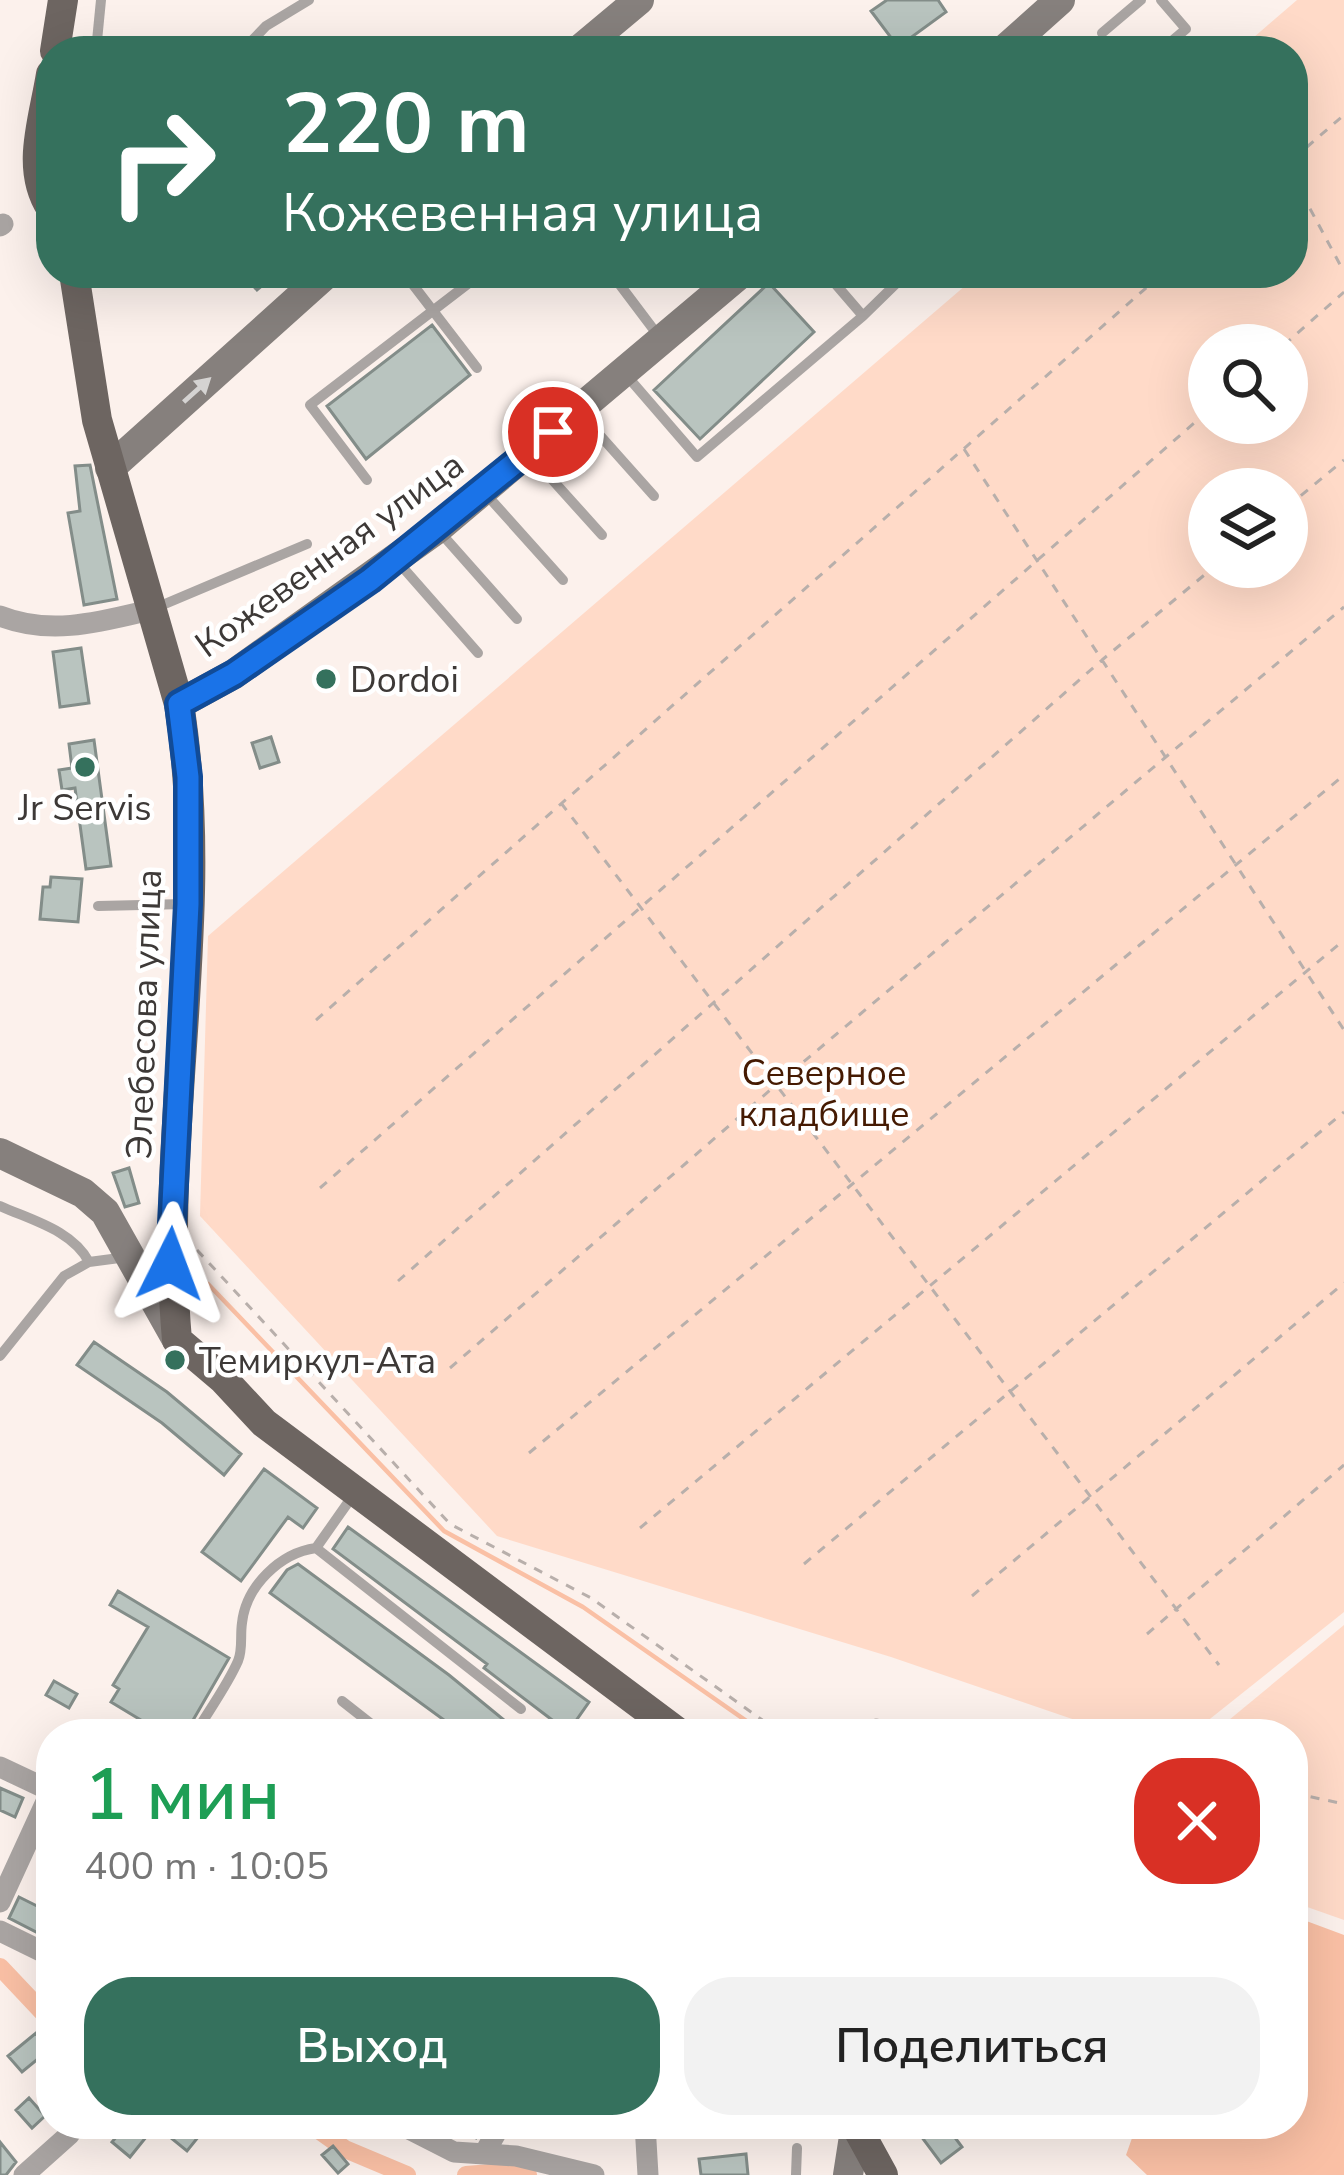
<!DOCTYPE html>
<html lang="ru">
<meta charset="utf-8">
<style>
:root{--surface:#fff;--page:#f2f2f2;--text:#222;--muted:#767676;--accent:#35715d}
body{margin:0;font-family:"Nunito Sans",sans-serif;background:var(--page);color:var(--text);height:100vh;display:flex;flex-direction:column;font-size:45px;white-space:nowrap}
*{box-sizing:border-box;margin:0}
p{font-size:39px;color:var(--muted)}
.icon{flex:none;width:66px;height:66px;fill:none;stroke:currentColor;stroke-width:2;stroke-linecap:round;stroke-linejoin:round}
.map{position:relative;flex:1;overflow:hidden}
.details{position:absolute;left:36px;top:1719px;width:1272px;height:420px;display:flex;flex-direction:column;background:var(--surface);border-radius:48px;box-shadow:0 12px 48px #0002}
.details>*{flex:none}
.hud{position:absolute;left:36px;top:36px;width:1272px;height:252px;border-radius:48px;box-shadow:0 12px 48px #0002;background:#35715d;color:#fff;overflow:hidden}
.tools{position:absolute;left:1188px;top:324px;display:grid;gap:24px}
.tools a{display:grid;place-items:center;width:120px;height:120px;border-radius:50%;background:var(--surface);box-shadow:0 12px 48px #0002;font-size:60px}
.pin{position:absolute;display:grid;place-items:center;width:102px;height:102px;color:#fff;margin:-51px;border:6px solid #fff;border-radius:50%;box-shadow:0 3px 12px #0007}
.me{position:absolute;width:132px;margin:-66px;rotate:3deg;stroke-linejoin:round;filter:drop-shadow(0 0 9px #0008)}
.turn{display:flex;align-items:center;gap:42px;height:252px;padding:0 48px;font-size:54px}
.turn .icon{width:156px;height:156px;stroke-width:2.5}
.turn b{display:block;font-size:84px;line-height:102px}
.round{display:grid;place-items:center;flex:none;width:126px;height:126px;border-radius:48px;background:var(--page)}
.head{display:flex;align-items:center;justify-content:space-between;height:204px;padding:0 48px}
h1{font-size:72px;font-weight:600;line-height:90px;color:#1e9e55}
.action{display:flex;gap:24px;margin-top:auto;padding:24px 48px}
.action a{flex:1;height:138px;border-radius:48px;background:var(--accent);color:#fff;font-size:48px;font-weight:600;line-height:138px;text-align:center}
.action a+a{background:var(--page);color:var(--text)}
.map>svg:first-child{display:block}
</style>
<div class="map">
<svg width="1344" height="2175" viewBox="0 0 1344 2175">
<rect width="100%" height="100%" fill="#fcf1ec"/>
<path fill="#ffdac8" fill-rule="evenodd" d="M1297,0H1344V1612L1191,1734H1116L891,1657L497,1536L200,1216L208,936L980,273H1293V51H1238ZM1209,345H1287V423H1209ZM1209,489H1287V567H1209Z
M1344,1625V1920L1293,1902V1734H1212Z"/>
<path fill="#fac0a5" d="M1293,1916L1344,1935V2175H1147L1126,2155L1137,2124H1293Z"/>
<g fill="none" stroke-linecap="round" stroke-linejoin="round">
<path stroke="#fac0a5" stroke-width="4.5" d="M208,1284L444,1531L583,1607L765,1734"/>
<path stroke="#fac0a5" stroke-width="18" d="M0,1967L51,2021
M211,2124H223
M310,2124L345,2149L407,2175
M466,2175L516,2171L528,2175"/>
</g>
<path fill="#b9c4bf" stroke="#838d89" stroke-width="3" d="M887,0H938L946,12L898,47L871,11Z
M242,273H277L257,290Z
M769,283L814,332L700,439L654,390Z
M432,325L470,375L366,459L327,406Z
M90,465L117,599L84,605L68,513L80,511L75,466Z
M81,648L89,703L60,707L53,652Z
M271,737L279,762L260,768L252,743Z
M94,740L111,866L86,869L75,788L62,790L59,770L72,768L69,744Z
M51,877L82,879L78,922L40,919L43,887H50Z
M129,1168L139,1203L125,1207L113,1173Z
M94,1342L167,1392L241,1454L224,1475L162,1423L77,1365Z
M264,1469L317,1508L303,1528L288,1517L241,1581L202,1552Z
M348,1527L589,1702L568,1732L484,1668L487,1664L333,1549Z
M298,1564L449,1675L521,1734H432L444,1720L270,1593L287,1570Z
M118,1591L229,1658L185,1734H164L111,1702L119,1689L113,1685L148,1627L110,1605Z
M54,1681L77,1694L69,1708L46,1695Z
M0,1788L23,1798L15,1817L0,1810Z
M19,1897L51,1913L44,1936L9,1918Z
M36,2033L50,2049L22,2072L8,2056Z
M29,2098L45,2116L32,2128L16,2110Z
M127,2124L147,2136L130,2157L112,2142Z
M172,2124H184L199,2136L187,2151L165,2133Z
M440,2124H484L476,2138Z
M912,2124H945L962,2147L941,2163Z
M0,2142L16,2162L6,2175H0Z
M333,2146L348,2164L338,2173L322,2155Z
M746,2154L748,2175H701L699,2159Z"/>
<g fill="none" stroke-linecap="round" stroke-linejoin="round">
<path stroke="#b8afab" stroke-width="3" stroke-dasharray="9 9" stroke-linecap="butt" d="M1293,159L1344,115
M1293,177L1344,272
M1284,345L1344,292
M964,449L1344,1030
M1287,507L1344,460
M561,803L1219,1665
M316,1020L1163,273
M320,1188L1209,410
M197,1250L450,1524L591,1598L782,1734
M398,1281L1102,660L1214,567
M450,1368L776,1085L1344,607
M529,1453L1344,775
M640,1528L1344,940
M804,1564L1344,1112
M972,1596L1344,1283
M1147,1634L1344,1465
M817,1734L876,1720L998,1734
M1293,1793L1344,1804"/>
<path stroke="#aaa5a3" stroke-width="10" d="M1102,33L1141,0
M96,51L101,0
M242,51L266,26L309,0
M1160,51L1186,29L1161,0
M404,273L477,368
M611,273L660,338
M826,273L863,316
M627,376L697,457L863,316L907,273
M580,413L654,496
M530,455L602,535
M367,480L310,405L482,273
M485,493L563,580
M439,531L517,619
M398,562L478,653
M153,609L307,544
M98,906L185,904
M0,1206C31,1220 72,1230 89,1262
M0,1356L64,1276L89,1262L127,1257
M316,1548L354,1494
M342,1701L384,1734
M195,1734C209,1710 227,1686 238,1661C243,1649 240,1636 242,1623C246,1586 280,1553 316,1548L521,1709
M796,2175L797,2148"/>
<path stroke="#aaa5a3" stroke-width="21" d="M0,226L3,224
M0,616C50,636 100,622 150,610
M0,1767L51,1791
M0,1902L51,1791
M0,1931L51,1956
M399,2124L454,2152L516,2156L594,2175
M645,2124L648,2175
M484,2154L501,2124
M24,2175L70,2134"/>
<path stroke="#86807d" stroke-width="30" d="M578,51L639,0
M1003,51L1060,0
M110,468L327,273
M179,704L234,674L437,529L741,273
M0,1153L83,1193L105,1212L177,1340
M848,2175L855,2130"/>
<path stroke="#6d6561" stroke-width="30" d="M55,51L63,0
M51,74C44,119 25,168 51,208
M74,273L97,420L179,704C213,915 158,1129 177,1340L223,1379L264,1423L680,1734
M855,2124L883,2175"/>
</g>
<defs><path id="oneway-solid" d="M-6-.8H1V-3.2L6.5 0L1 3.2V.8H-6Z" transform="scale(3)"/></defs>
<use fill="#d5d3d2" href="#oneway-solid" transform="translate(197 390) rotate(-42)"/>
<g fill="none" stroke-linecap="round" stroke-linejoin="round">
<g stroke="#114b97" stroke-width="30">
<path id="route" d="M170,1264L188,904V777L179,704L234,674L370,580L553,432"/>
</g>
<use href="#route" stroke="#1a73e8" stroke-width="21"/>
</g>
<g fill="#35715d" stroke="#fff" stroke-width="4.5">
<circle cx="326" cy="679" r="12"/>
<circle cx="85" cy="767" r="12"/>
<circle cx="175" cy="1360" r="12"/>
</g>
<g text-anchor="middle" stroke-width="9" stroke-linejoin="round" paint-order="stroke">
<g font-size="36" fill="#3d3937" stroke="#fff">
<text transform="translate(329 554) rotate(-36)" y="13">Кожевенная улица</text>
<text transform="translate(143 1014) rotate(-88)" y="13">Элебесова улица</text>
</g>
<g font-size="36" fill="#3d3937" stroke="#fff" text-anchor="start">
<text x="350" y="692">Dordoi</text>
<text x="85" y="820" text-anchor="middle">Jr Servis</text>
<text x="199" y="1373">Темиркул-Ата</text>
</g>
<g font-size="36" fill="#451a02" stroke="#fff">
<text x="824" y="1085">Северное<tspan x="824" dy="41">кладбище</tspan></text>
</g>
</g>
</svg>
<div class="tools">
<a><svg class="icon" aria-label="search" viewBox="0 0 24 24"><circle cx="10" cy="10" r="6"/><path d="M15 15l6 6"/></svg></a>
<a><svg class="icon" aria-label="layers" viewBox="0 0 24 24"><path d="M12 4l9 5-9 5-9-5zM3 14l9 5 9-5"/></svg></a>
</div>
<div class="pin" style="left:553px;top:432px;background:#d93025"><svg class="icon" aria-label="arrive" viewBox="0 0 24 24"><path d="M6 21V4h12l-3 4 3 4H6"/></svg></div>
<svg class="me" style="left:170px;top:1264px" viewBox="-20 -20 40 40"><path d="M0-17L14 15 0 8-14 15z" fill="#1a73e8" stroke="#fff" stroke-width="4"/></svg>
<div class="hud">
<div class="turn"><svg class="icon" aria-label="right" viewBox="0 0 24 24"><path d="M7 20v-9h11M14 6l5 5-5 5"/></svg><div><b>220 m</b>Кожевенная улица</div></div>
</div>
<section class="details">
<div class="head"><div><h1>1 мин</h1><p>400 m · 10:05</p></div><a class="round" style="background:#d93025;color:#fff"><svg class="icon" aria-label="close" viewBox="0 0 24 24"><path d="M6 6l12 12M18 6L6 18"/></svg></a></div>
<div class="action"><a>Выход</a><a>Поделиться</a></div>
</section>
</div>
